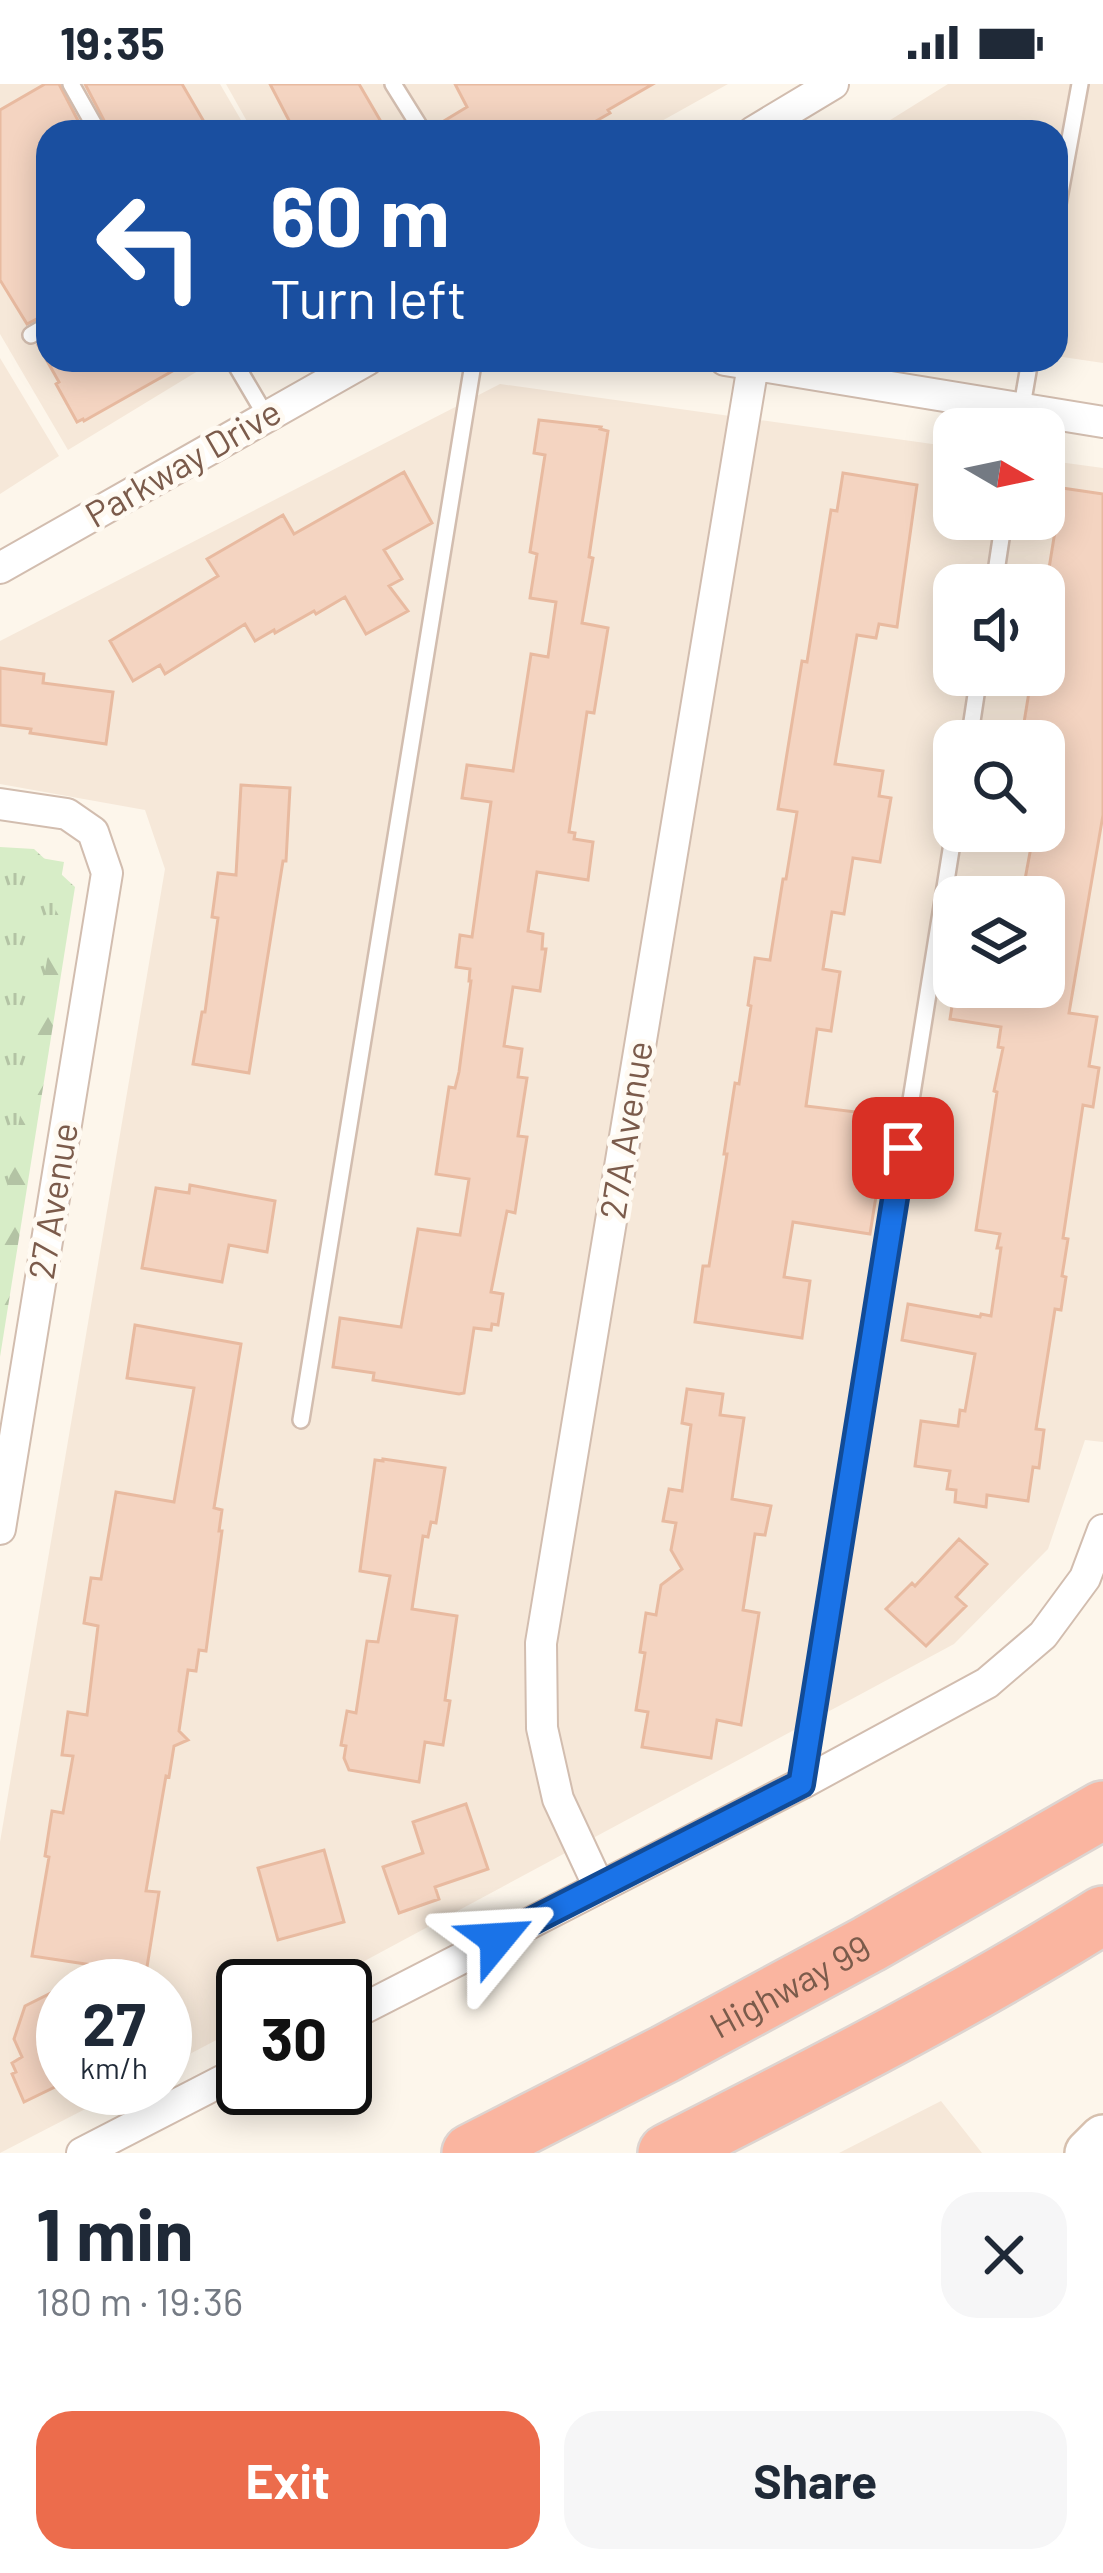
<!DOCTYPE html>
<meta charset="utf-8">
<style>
:root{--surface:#fff;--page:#f6f6f7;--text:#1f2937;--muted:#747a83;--accent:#ec6c4c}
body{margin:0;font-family:Barlow,sans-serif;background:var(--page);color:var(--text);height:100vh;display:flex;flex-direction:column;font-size:45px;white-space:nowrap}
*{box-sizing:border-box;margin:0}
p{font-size:39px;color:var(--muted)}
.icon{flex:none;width:66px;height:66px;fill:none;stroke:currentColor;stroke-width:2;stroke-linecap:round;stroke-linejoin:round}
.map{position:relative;height:2069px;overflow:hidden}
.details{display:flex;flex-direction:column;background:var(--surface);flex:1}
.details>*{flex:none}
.top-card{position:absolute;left:36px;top:36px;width:1032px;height:252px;border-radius:36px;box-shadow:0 6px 30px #0003;background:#1a4fa0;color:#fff;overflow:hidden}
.needle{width:78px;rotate:99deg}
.buttons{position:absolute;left:933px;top:324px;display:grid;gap:24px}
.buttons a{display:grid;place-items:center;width:132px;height:132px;border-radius:24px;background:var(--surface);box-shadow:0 6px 30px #0003;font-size:60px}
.speed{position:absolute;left:36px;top:1875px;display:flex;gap:24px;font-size:60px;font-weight:700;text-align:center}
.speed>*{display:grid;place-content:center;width:156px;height:156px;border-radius:50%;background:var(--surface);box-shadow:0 6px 30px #0003;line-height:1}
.speed small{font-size:30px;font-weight:400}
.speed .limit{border:6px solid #111;border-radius:18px;background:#fff;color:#111}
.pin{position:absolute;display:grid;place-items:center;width:102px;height:102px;color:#fff;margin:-51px;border-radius:24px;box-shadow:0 6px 18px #0006}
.me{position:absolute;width:132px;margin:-66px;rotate:63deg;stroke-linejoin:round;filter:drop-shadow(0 0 9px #0008)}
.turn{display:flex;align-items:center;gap:42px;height:252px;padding:0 36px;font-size:54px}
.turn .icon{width:156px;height:156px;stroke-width:2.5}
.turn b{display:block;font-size:84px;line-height:102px}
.round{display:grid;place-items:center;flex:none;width:126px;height:126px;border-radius:36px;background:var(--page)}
.summary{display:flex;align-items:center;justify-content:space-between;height:204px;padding:0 36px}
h1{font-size:72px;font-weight:700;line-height:90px}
.cta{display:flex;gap:24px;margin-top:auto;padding:24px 36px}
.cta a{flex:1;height:138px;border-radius:36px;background:var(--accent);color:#fff;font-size:48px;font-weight:700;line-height:138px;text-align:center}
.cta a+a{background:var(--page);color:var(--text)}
.status{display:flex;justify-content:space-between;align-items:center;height:84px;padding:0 60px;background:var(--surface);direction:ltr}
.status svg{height:33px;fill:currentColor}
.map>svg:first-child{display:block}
</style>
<div class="status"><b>19:35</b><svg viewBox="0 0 49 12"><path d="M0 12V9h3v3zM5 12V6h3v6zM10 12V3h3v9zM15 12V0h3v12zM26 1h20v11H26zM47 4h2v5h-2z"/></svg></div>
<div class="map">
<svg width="1103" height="2069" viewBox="0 0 1103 2069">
<defs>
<pattern id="forest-firs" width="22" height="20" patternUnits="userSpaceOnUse" patternTransform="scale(3)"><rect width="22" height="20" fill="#d7edc7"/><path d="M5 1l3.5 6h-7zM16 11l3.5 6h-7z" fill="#b3c3a4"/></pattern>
<pattern id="park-tufts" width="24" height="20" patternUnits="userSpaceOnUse" patternTransform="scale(3)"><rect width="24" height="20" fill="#d7edc7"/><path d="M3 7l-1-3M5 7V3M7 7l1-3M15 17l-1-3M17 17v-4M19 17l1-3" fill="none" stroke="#b3c3a4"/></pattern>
</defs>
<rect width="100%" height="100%" fill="#fdf6eb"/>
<path fill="#f6e8d9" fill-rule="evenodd" d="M0,0H220L248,48H48V276H216L68,366L0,250Z
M226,0H728L642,48H253Z
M948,0H1103V279L1056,272V48H871Z
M0,274L59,372L0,410Z
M500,300L954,363V435H1044V376L1103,384V1358L1085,1356L1048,1465L954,1560L318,1902H243V1942L165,1983V1902H63V2004H126L0,2069V1758L165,785L145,726L0,700V557ZM954,501H1044V591H954ZM954,657H1044V747H954ZM954,813H1044V903H954Z
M941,2017L982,2069H839Z"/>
<path fill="url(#forest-firs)" d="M0,763L34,765L75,803L0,1273Z"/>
<path fill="url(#park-tufts)" d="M0,767L64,778L0,1147Z"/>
<path fill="#f4d4c1" stroke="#e8baa0" stroke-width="3" d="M45,0H59L84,48H48V229L27,240L0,196V26Z
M85,0H182L210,48H110Z
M270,0H359L387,48H295Z
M455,0H653L608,26L610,29L577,48H435L434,43L467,23Z
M48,255V276H192L84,337L83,335L77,338L56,300L59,298L38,261Z
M539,336L601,343L600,345L608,347L589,473L593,474L582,539L608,544L594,629L587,628L569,748L575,749L574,755L593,758L588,796L537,788L528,847L543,850L542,865H546L540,907L513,903L504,962L522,965L518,993L527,994L518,1052L527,1053L515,1129L507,1127L491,1208L503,1210L498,1241L492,1240L491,1246L474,1244L464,1309L459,1310L373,1296L374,1289L333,1283L340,1234L401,1243L418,1145L460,1151L469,1095L436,1090L449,1003L455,1004L459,988L471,897H469L470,885L456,883L460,851L472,853L491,718L462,714L467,681L513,687L531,570L548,573L556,518L530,514L537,470L530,468L545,371L534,369Z
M404,388L432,439L384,466L402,495L389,502L408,527L366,550L345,513L316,530L314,527L275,549L274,546L255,557L245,540L165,590L160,581L133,597L110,557L218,492L207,475L283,431L294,450Z
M843,389L917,401L897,543L879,540L876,554L857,551L835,680L883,687L879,712L891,714L880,778L853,774L844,830L832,828L823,885L840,888L831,947L817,945L806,1022L881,1031L872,1105L877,1106L870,1150L793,1138L784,1193L810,1197L802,1254L695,1238L703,1182H709L727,1070H724L735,999L739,1000L751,922L748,921L755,874L770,876L783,795H786L797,728L778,725L802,577L807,578L831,426L837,427Z
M1062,404L1103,410V731L1069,929L1097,933L1089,982L1099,984L1093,1023L1083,1021L1063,1154L1068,1155L1062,1192L1066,1193L1061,1226L1055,1225L1036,1345L1044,1346L1039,1384L1033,1383L1028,1417L987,1411L986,1423L955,1418L956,1406L947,1405L950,1387L915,1382L921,1337L958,1342L960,1326L965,1327L975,1270L902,1256L908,1220L980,1233L981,1230L991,1232L1001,1164H997L1000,1150L976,1146L997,1008L994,1007L1003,964L998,963L1001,943L950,935L955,903H1044V809L1023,806L1034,747H1044V657H1021L1029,608L1044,610V503H1046Z
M0,584L44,590L43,599L113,608L106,660L30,649L31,645L0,641Z
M241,701L290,704L286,777H283L249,989L193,980L202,928H205L218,834L212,833L218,789L236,791Z
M190,1101L275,1117L267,1168L229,1161L222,1198L142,1184L156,1104L189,1109Z
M135,1241L241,1260L214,1424L222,1426L219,1447H222L206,1567L199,1566L196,1587L188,1586L179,1647L188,1656L174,1662L169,1693L166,1692L146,1807L159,1808L146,1889L32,1872L49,1773L45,1772L52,1727L63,1729L73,1672L62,1671L68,1628L87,1631L98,1542L84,1539L91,1494L101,1495L116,1408L174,1418L194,1304L127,1294Z
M687,1305L723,1310L720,1331L744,1334L732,1415L771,1422L765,1451L755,1450L743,1526L759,1529L741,1641L717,1636L711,1674L642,1663L648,1628L636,1626L645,1569L640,1568L646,1529L656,1531L661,1501L682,1485L671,1466L676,1439L663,1437L669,1405L682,1407L691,1341L682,1339Z
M383,1375L445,1384L436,1439L431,1438L428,1453L423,1452L412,1525L457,1532L445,1616L450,1617L443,1661L425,1658L419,1698L349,1686L344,1674L346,1662L341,1661L347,1627L356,1629L367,1557L378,1558L390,1492L360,1487L375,1376L383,1377Z
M959,1455L987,1480L956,1513L966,1522L926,1562L886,1525L912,1499L915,1502Z
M466,1720L488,1785L435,1803L439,1815L399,1829L383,1783L423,1769L413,1738Z
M324,1766L344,1838L278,1856L258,1784Z
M63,1903V1999L24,2018L12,1990L16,1988L12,1979L22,1973L14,1955L25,1922Z"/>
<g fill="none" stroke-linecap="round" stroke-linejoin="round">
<g stroke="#d2bdaf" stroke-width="20">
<path id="lane" d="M71,0L98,48
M393,0L423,48
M1056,131L1080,0
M31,251L48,241
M233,276L266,332
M1018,345L1030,276
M994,501L1004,435
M969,657L979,591
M301,1336L472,286L468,276
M802,1698L954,747"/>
</g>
<g stroke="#d2bdaf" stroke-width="34">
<path id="street" d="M753,48L833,0
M725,276L1103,338
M0,484L367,276
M0,720L67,730L93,748L107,789L0,1445
M599,1803L558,1715L542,1644L541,1559L753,281
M345,1934L801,1700L987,1599L1043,1551L1085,1494L1103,1446
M82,2069L243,1986"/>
</g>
<g stroke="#d7c0ae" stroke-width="50">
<path id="secondary" d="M1088,2069L1103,2054"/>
</g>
<g stroke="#ddd4d0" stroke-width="62">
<g id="highway">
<path id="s1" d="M471,2069L665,1970L869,1860L1103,1726"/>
<path d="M667,2069C814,1994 963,1919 1103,1831"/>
</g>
</g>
<use href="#lane" stroke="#fff" stroke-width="15"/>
<use href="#street" stroke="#fff" stroke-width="30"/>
<use href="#secondary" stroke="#fff" stroke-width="45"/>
<use href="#highway" stroke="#fab5a0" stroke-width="57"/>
</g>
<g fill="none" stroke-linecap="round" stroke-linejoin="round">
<g stroke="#114b97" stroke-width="30">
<path id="route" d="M497,1855L801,1700L903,1064"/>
</g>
<use href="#route" stroke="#1a73e8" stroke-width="21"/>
</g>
<g text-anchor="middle" stroke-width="10" stroke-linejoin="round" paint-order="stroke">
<g font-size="36" fill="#7b5b4b" stroke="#fffaf2">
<text transform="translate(183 379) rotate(-30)" y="13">Parkway Drive</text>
<text transform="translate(626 1046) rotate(-81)" y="13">27A Avenue</text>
<text transform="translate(53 1117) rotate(-81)" y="13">27 Avenue</text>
<text dy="13" stroke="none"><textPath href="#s1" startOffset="360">Highway 99</textPath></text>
</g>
</g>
</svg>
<div class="buttons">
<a><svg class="needle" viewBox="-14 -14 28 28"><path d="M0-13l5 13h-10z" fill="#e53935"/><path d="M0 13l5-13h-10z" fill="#747a83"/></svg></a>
<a><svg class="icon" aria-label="sound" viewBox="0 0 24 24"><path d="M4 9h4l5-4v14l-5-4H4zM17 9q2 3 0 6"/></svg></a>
<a><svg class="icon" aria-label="search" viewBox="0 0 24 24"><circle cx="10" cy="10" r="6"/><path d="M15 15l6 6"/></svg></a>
<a><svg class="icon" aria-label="layers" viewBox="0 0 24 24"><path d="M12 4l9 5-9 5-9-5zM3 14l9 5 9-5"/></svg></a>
</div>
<div class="speed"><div>27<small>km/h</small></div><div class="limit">30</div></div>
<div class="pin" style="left:903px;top:1064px;background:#d93025"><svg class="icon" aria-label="arrive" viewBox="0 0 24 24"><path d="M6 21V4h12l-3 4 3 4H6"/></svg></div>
<svg class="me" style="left:497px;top:1855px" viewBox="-20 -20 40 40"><path d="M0-17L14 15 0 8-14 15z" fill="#1a73e8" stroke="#fff" stroke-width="4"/></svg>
<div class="top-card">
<div class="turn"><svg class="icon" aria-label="left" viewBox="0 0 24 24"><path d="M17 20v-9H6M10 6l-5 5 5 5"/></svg><div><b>60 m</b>Turn left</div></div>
</div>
</div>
<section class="details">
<div class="summary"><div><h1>1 min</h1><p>180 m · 19:36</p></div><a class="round"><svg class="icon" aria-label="close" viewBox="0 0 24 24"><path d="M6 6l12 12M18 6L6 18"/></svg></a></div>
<div class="cta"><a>Exit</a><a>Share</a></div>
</section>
